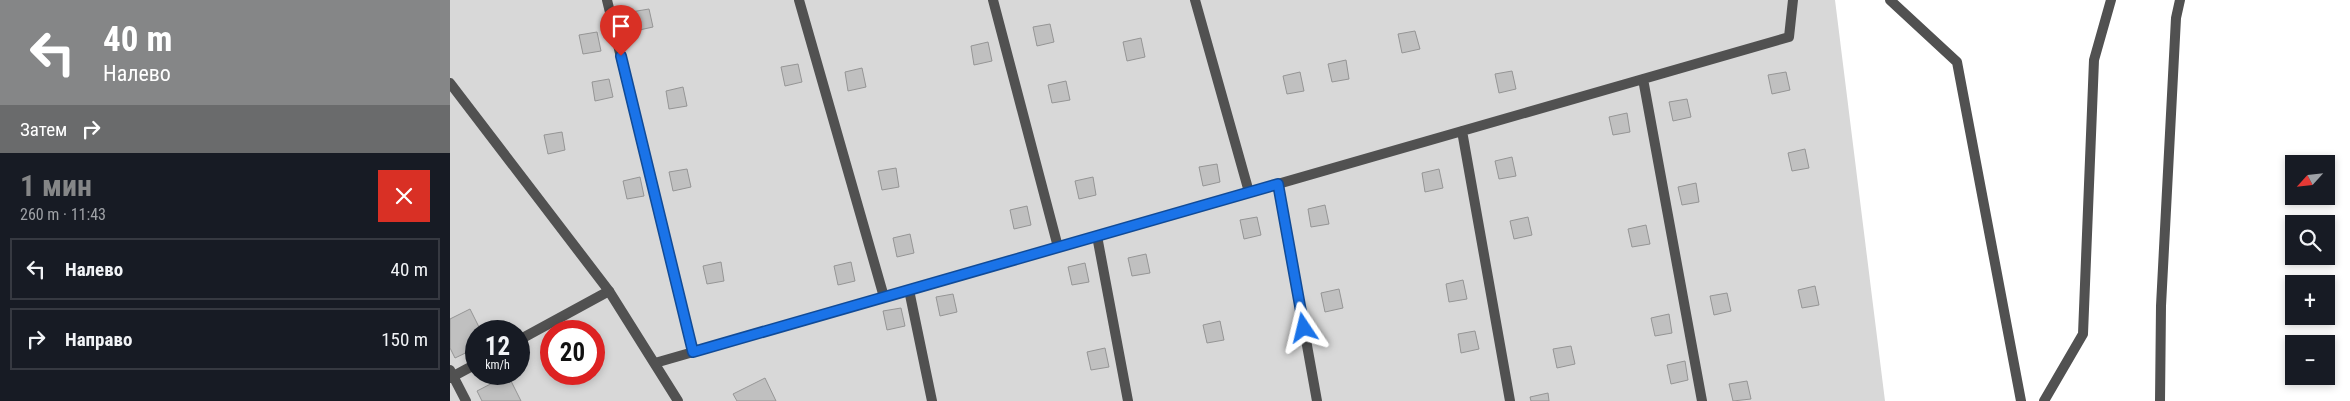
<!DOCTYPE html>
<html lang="ru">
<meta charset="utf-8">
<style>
:root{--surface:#171b24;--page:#242831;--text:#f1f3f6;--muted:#9ea1a6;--line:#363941;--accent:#858687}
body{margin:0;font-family:"Roboto Condensed",sans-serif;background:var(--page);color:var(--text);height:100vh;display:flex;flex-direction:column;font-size:19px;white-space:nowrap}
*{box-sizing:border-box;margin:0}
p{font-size:16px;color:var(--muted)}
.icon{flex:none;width:28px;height:28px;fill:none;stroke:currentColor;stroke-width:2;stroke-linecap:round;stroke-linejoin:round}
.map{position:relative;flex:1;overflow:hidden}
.drawer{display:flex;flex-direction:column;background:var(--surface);width:450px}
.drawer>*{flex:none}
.guide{background:#858687;color:#fff;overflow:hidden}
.needle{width:32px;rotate:243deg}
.tools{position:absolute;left:1835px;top:155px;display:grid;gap:10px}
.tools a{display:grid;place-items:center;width:50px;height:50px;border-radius:0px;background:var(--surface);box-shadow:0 2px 8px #0003;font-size:25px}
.speed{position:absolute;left:15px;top:320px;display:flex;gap:10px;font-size:25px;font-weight:700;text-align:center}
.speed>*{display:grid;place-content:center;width:65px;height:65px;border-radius:50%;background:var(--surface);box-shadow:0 2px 8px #0003;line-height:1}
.speed small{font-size:12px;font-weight:400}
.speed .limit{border:8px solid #d22;background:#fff;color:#111}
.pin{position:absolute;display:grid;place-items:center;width:42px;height:42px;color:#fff;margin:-51px -21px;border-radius:50% 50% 50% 0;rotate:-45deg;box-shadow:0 0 5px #0007}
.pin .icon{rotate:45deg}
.me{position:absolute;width:55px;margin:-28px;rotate:350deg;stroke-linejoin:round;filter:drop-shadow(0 0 4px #0008)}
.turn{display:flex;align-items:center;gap:18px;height:105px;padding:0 20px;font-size:22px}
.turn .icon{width:65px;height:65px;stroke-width:2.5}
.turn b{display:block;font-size:35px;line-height:42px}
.then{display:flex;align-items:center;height:48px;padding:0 20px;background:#0003;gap:10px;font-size:19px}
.round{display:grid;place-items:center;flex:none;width:52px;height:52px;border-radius:0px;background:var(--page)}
.headline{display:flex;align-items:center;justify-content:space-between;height:85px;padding:0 20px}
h1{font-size:30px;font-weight:700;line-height:38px;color:var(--accent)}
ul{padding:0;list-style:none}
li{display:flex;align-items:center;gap:15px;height:62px;margin:0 10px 8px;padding:0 10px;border:2px solid var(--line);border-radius:0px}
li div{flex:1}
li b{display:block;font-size:19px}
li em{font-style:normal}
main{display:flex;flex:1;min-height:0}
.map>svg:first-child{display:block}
</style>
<main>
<section class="drawer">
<div class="guide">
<div class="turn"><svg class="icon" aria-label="left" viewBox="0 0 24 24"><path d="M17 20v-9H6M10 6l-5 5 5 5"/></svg><div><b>40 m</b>Налево</div></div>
<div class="then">Затем<svg class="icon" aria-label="right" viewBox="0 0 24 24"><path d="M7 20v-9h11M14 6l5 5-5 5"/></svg></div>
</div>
<div class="headline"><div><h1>1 мин</h1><p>260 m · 11:43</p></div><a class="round" style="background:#d93025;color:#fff"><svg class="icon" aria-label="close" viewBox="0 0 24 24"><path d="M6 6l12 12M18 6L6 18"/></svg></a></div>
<ul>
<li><svg class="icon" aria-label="left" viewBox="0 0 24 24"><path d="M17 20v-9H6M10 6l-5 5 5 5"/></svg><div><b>Налево</b></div><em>40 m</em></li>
<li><svg class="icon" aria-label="right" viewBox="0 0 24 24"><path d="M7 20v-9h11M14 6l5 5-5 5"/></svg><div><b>Направо</b></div><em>150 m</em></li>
</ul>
</section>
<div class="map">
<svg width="1900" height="401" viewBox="0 0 1900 401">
<rect width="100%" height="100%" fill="#fff"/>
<path fill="#d8d8d8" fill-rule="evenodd" d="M0,0H1385L1435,401H0ZM26,331H69V374H26ZM101,331H144V374H101Z"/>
<path fill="#c0c0c0" stroke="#959595" d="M199,9L203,27L185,31L181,12Z
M600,24L604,42L587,46L583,27Z
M965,31L970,49L952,53L948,34Z
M147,32L151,51L133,54L129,35Z
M691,38L695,57L677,61L673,42Z
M538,42L542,61L524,65L521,46Z
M896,60L899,79L882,82L878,64Z
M348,64L352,82L335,86L331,67Z
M412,68L416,87L398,91L395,72Z
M1062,71L1066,89L1049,93L1045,74Z
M850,72L854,91L837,94L833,76Z
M1336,72L1340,90L1322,94L1318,75Z
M159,79L163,97L145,101L142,82Z
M616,81L620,100L602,103L598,85Z
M233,87L237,106L219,109L216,91Z
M1237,99L1241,117L1223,121L1219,102Z
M1177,113L1180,132L1163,135L1159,117Z
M112,132L115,150L98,154L94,135Z
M1355,149L1359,168L1342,171L1338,153Z
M1062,157L1066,176L1049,179L1045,161Z
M767,164L770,182L753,186L749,167Z
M446,168L449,187L432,190L428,171Z
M237,169L241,187L223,191L219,172Z
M989,169L993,188L975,192L972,173Z
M190,177L194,196L177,199L173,181Z
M643,177L646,195L629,199L625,181Z
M1246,183L1249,202L1232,205L1228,187Z
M875,205L879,224L861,227L858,209Z
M577,206L581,225L564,229L560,210Z
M807,217L811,235L794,239L790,220Z
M1078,217L1082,235L1064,239L1060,221Z
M1196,225L1200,244L1182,247L1178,229Z
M460,234L464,253L447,257L443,238Z
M696,254L700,273L682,276L678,258Z
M271,262L274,281L257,284L253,266Z
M401,262L405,281L388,285L384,266Z
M635,263L639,282L622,285L618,267Z
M1013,280L1017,299L999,302L996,284Z
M1365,286L1369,305L1352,308L1348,290Z
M889,289L893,308L875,312L871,293Z
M1277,293L1281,311L1264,315L1260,296Z
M503,294L507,312L490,316L486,297Z
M451,308L455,326L437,330L433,311Z
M20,309L31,331H26V348L5,358L0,348V319Z
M1219,314L1222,333L1205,336L1201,318Z
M770,321L774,340L757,343L753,325Z
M1025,331L1029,349L1011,353L1008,334Z
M1121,346L1125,364L1107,368L1103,349Z
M655,348L659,367L641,370L637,352Z
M1235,361L1238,380L1221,384L1217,365Z
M58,375L71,401H32L27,391Z
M315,378L326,401H287L283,394Z
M1297,381L1301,399L1283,401L1279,384Z
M1098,393L1099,401H1081L1080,397Z"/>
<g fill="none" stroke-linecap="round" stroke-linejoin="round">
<path stroke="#515151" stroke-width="10" d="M157,0L243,352
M349,0L434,297
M543,0L608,247
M745,0L799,192
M1440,0L1507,62L1571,401
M1193,79L1252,401
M1012,131L1060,401
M828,184L867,401
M647,236L678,401
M459,290L482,401
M69,340L159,291
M205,363L1339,37L1343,0
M0,370L16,401
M0,378L26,364
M1594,401L1633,334L1644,60L1661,0"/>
<path stroke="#515151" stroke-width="10" d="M0,83L159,291L228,401
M1710,401L1711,306L1726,18L1730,0"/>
</g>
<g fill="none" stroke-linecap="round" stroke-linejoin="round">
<g stroke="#114b97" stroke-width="12">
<path id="route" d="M171,56L243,352L828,184L854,328"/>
</g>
<use href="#route" stroke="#1a73e8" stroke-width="9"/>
</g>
</svg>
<div class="tools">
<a><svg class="needle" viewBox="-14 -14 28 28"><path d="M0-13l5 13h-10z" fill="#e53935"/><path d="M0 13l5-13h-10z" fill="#9ea1a6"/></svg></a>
<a><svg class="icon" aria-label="search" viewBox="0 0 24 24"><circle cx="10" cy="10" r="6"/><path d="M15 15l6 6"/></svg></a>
<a>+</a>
<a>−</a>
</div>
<div class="speed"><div>12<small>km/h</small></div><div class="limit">20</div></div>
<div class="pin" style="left:171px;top:56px;background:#d93025"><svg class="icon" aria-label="arrive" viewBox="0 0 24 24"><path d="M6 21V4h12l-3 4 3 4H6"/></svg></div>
<svg class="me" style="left:854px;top:328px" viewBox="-20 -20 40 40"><path d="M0-17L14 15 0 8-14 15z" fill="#1a73e8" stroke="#fff" stroke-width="4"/></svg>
</div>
</main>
